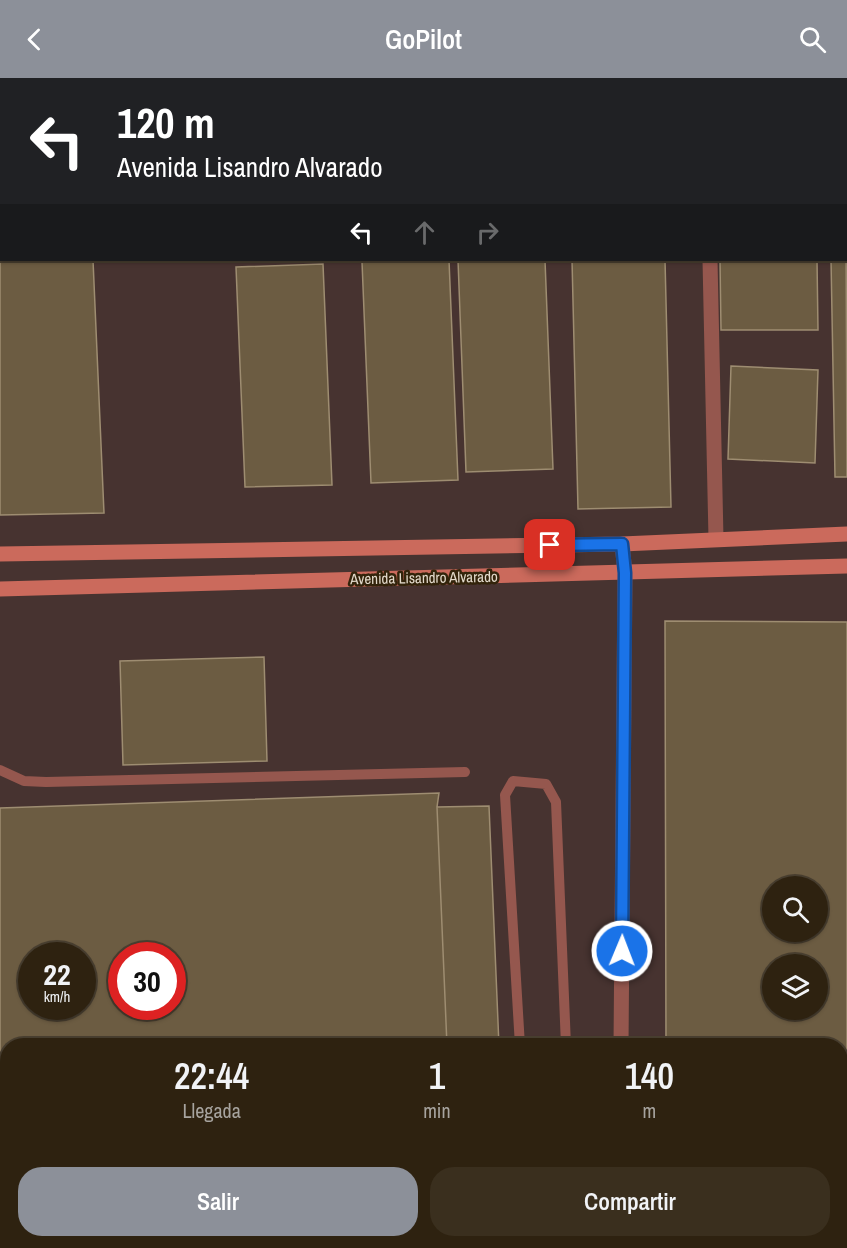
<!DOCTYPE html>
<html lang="es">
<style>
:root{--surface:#2e2210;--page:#3a2f1e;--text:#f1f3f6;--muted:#a7a49f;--line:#493f30;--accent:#8c9099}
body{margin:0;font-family:"Archivo Narrow",sans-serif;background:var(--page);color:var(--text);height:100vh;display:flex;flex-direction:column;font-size:22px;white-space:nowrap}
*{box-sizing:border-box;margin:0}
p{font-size:20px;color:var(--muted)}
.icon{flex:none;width:33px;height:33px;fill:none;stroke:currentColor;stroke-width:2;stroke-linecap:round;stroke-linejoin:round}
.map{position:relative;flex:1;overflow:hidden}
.panel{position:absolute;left:0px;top:960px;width:848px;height:210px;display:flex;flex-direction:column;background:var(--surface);border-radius:24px 24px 0 0;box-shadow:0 2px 4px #0004,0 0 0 2px var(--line)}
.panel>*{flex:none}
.banner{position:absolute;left:0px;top:0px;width:848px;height:183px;box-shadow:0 2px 4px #0004,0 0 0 2px var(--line);background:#202124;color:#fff;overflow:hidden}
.controls{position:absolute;left:762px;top:798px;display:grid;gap:12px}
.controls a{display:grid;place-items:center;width:66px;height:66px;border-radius:50%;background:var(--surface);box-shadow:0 2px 4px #0004,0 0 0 2px var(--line);font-size:30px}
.speed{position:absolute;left:18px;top:864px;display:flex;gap:12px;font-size:30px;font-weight:700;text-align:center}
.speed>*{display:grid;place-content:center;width:78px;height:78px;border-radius:50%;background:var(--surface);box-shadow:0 2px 4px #0004,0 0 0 2px var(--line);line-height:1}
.speed small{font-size:15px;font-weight:400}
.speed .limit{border:9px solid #d22;background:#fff;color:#111}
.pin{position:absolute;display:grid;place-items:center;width:51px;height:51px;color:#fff;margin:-26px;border-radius:12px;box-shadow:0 3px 9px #0006}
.me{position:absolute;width:66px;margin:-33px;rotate:1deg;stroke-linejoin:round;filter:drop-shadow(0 0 4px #0008)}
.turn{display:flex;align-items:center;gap:21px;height:126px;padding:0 18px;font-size:27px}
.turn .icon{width:78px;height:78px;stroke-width:2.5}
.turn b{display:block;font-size:42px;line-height:51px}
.lanes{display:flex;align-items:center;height:57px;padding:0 18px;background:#0003;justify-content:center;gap:30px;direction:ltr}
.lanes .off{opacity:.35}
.eta{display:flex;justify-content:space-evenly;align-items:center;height:102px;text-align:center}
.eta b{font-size:36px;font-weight:600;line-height:42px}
.primary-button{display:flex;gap:12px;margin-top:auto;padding:12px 18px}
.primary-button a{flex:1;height:69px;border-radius:24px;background:var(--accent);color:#fff;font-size:24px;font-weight:600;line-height:69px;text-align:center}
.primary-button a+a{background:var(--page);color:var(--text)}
header{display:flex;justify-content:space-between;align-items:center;height:78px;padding:0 18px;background:var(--accent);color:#fff;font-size:27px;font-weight:600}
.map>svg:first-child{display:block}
</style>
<header><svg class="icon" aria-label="back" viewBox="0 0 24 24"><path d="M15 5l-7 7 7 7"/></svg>GoPilot<svg class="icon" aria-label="search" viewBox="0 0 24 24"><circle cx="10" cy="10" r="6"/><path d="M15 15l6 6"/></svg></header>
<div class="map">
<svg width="847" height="1170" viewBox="0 0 847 1170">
<rect width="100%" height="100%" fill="#3d2e15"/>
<path fill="#473330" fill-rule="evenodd" d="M0,0H847V1170H0ZM2,2H846V182H2ZM772,808H818V854H772ZM32,878H82V928H32ZM122,878H172V928H122ZM772,886H818V932H772ZM8,968H840V1162H8Z"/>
<path fill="#6c5c42" stroke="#9e8d71" stroke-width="1.5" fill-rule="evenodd" d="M132,0H316V2H132Z
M0,128L2,182H93L104,435L0,437Z
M846,148L847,399H835L831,182H846Z
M449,182L458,402L371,405L362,184Z
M458,182H545L553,391L466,394Z
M572,182H665L671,429L578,431Z
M720,182H817L818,252H721Z
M323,186L332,407L245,409L236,189Z
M731,288L818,292L815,385L728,381Z
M665,543L847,544V1170H666V1162H840V968H666ZM772,808H818V854H772ZM772,886H818V932H772Z
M264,579L267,683L123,687L120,583Z
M439,715L437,729L447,968H8V1084H0V730ZM32,878H82V928H32ZM122,878H172V928H122Z
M489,728L499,968H447L437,729Z"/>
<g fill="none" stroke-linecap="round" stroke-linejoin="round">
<path stroke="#95574e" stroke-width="10" d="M3,0V2
M79,0V2
M605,2V0
M666,2V0
M846,89H847
M0,107H2
M0,692L24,703L46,704L465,694
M520,968L505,717L513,703L546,706L556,724L566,968"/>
<path stroke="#95574e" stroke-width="15" d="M704,0V2
M710,182L716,461
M621,968L625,495L622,466
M619,1170V1162"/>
<path stroke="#cb6a5c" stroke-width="15" d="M0,476L622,466L847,456
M0,511L847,488"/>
</g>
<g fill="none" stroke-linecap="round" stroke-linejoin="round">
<g stroke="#114b97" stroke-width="15">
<path id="route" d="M550,467L622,466L625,495L622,873"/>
</g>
<use href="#route" stroke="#1a73e8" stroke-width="10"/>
</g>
<g text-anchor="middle" stroke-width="5" stroke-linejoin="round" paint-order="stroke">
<g font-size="15" fill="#e3dacb" stroke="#33240b">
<text transform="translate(424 500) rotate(-1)" y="5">Avenida Lisandro Alvarado</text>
</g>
</g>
</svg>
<div class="controls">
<a><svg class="icon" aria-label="search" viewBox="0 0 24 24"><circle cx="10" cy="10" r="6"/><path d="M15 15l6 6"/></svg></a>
<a><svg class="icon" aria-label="layers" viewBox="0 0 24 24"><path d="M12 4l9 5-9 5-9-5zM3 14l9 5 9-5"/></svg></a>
</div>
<div class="speed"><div>22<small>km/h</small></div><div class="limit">30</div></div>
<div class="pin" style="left:550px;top:467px;background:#d93025"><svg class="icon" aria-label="arrive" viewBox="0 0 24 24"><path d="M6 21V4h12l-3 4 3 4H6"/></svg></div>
<svg class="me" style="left:622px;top:873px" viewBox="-20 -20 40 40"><circle r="17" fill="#1a73e8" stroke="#fff" stroke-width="3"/><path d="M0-11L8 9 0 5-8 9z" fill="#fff"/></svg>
<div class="banner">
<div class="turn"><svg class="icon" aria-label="left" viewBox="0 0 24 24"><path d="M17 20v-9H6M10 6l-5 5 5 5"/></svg><div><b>120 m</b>Avenida Lisandro Alvarado</div></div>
<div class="lanes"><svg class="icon" aria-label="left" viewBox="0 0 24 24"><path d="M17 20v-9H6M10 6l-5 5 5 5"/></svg><svg class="icon off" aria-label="ahead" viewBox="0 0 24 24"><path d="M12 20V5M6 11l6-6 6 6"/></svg><svg class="icon off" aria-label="right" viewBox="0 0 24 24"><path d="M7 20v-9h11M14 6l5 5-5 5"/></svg></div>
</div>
<section class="panel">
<div class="eta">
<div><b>22:44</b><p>Llegada</p></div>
<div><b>1</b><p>min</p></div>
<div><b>140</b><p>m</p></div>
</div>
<div class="primary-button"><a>Salir</a><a>Compartir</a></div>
</section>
</div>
